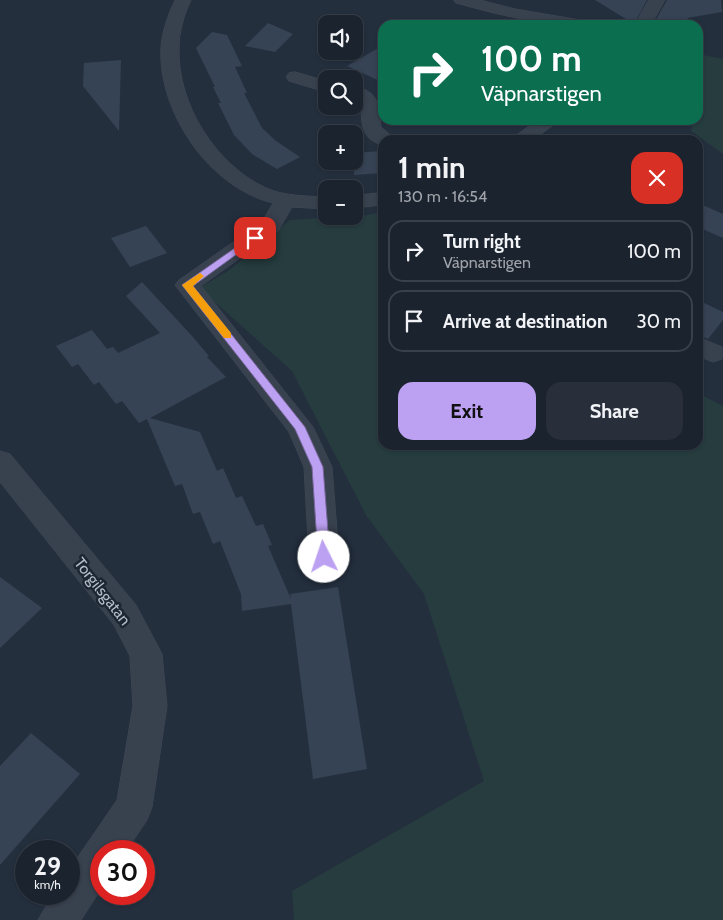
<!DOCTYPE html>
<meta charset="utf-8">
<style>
:root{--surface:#1b232e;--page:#282f3a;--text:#f1f3f6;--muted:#a0a4aa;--line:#39404a;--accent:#bca0f2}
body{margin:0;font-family:Cabin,sans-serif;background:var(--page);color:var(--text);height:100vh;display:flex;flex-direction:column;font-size:19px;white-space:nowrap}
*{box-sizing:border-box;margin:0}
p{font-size:16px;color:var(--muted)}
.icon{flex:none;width:28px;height:28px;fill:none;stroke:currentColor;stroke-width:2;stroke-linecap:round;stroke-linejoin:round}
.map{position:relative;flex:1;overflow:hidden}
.side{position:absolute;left:378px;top:135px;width:325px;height:315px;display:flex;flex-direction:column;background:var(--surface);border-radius:15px;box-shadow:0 1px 4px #0004,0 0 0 1px var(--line)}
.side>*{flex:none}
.guide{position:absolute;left:378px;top:20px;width:325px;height:105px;border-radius:15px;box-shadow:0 1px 4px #0004,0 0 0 1px var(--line);background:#0b6e4f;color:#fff;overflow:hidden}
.fabs{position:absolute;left:318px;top:15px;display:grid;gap:10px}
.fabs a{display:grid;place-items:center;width:45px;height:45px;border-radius:10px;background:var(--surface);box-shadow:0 1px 4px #0004,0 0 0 1px var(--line);font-size:25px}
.speed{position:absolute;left:15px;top:840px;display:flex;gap:10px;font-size:25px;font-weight:700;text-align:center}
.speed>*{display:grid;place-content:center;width:65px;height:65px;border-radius:50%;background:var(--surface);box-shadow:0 1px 4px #0004,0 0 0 1px var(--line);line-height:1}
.speed small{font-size:12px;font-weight:400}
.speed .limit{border:8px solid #d22;background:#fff;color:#111}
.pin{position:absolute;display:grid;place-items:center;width:42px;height:42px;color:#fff;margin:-21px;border-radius:10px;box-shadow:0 2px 8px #0006}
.me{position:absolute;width:55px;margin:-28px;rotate:356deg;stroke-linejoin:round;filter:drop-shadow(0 0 4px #0008)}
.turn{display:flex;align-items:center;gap:18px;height:105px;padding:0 20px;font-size:22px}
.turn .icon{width:65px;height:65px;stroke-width:2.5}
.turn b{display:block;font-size:35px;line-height:42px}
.round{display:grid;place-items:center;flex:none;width:52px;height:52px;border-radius:15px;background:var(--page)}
.summary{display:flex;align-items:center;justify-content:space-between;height:85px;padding:0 20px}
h1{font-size:30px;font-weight:700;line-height:38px}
.action{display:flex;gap:10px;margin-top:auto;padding:10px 20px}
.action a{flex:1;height:58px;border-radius:15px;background:var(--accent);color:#111;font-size:20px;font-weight:700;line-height:58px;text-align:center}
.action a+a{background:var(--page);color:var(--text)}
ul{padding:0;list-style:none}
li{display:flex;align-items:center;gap:15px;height:62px;margin:0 10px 8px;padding:0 10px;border:2px solid var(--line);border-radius:15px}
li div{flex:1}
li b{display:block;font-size:19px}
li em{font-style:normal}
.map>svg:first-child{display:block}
</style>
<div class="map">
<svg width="723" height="920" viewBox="0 0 723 920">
<rect width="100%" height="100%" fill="#242f3e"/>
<path fill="#263c3f" d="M698,54L723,59V154L691,131L693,120H698Z
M382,212V445H698V393L723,406V920H294L292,891L484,781L424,594L366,515L292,371L199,288L228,271L290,220L368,215Z"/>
<path fill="#364354" d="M595,0H647L634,24Z
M667,0H721L722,12L687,18L696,25H653Z
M268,23L293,34L275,52L245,46Z
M212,32L227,35L242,66L235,67L247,93H244L262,128L276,141L300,157L277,169L252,154L234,135L218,103H221L213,87H215L196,48Z
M382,46V82L347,66Z
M121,60L119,131L83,86L84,63Z
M382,151V173L354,175V153Z
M698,203L723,214V238L698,227Z
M146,226L167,253L130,267L111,238Z
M142,282L192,336L209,356L207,357L226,377L150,418L200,432L217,471L223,468L236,498L242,496L256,526L263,524L272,545L268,546L291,599L290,594L338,587L367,769L313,779L291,604L242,611L241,594L220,541L213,544L200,512L193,514L182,484L175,486L147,419L139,423L122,401L116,404L99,382L94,385L78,364L72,367L56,346L92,330L107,349L113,347L118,353L160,333L126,296Z
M698,300L723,312V320L708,339L698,335Z
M0,577L42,608L0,648Z
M31,733L80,774L0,865V766Z"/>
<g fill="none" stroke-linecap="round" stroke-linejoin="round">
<g stroke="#414a57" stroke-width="1">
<path id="minor" d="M175,0H191C184,15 179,31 179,48C177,104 216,165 266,188C284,196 306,196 326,197V209L292,207L278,231L201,286L313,427L332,467L339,557L335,566L324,570L313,566L309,557L304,467L289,432L175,285L179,280L262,222L273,203C210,188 158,113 161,48C162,31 168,15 175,0Z
M454,0H480L515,9L580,20L586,21L588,25C538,25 504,16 456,3Z
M649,0H665L651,25H635Z
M295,72L326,81V92L289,81L286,77L289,73Z
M354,86C380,92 378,104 381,127L396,140H382V145C350,135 370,108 354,97Z
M538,120H560L533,140H510Z
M382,193V205L354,208V196Z
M698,337L722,347V359L713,362L698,356Z
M0,451L10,454L136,605L162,654L167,706L152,807L147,820L126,851H101V889L81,920H38L53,894H69V870L117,800L133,706L130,656L114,625L0,482Z"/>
</g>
<use href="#minor" fill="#38414e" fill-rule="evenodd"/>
</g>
<path fill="#bca0f2" stroke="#7a689d" d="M252,236L259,238L193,286L305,427L323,467L330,557L324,562L318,557L312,467L295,429L182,285Z"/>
<path fill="#f59e0b" d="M200,273L204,276L193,286L231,333V338H224L182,285Z"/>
<g text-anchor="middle" stroke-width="5" stroke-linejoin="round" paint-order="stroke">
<g font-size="16" fill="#b4bcc9" stroke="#1d2633">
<text transform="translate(103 591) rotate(52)" y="6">Torgilsgatan</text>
</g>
</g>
</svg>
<div class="fabs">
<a><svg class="icon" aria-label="sound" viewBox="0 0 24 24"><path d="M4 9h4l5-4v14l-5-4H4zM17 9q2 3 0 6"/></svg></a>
<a><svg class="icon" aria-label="search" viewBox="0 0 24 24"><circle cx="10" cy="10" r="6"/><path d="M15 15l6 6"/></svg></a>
<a>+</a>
<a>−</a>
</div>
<div class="speed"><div>29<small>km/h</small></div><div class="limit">30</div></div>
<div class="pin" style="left:255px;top:238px;background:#d93025"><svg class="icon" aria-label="arrive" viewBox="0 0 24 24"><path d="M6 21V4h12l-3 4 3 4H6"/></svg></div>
<svg class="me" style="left:324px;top:557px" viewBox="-20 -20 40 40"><circle r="19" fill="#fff"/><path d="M0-13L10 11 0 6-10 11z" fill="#bca0f2"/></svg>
<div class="guide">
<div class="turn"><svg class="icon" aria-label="right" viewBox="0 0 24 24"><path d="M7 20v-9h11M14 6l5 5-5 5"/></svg><div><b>100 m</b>Väpnarstigen</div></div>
</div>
<section class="side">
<div class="summary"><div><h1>1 min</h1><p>130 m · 16:54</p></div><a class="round" style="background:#d93025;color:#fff"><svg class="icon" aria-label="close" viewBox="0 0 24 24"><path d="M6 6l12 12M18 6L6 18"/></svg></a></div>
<ul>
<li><svg class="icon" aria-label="right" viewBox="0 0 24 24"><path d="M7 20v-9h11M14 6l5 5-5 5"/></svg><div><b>Turn right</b><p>Väpnarstigen</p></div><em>100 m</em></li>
<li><svg class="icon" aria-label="arrive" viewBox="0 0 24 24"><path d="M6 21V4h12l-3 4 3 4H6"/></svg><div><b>Arrive at destination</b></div><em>30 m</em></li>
</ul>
<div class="action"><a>Exit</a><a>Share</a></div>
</section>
</div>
